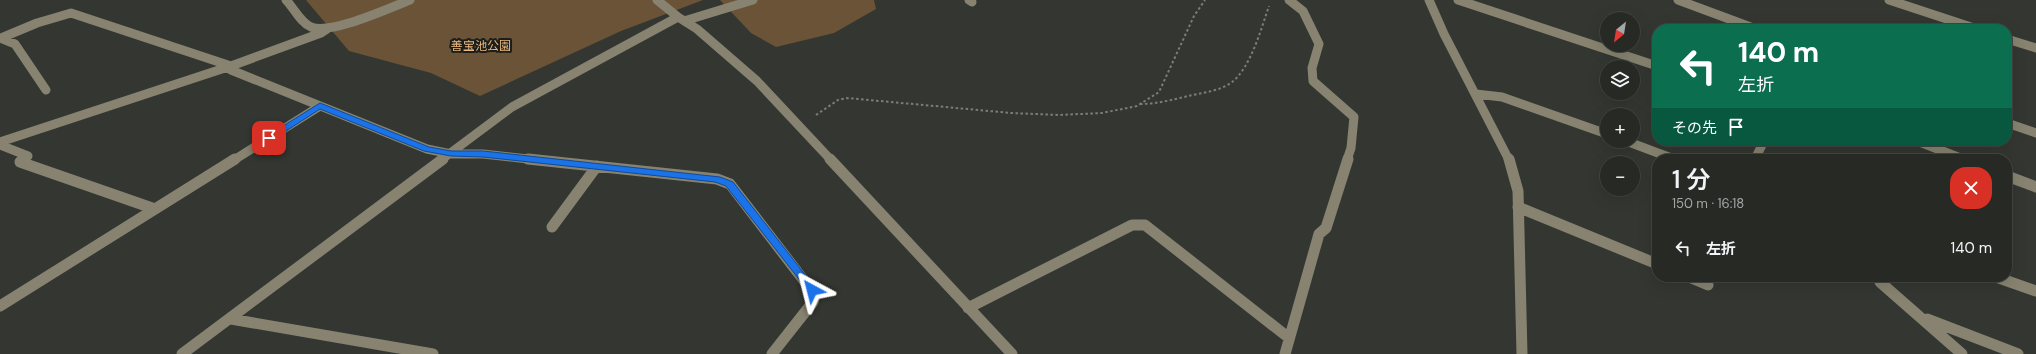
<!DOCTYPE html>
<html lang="ja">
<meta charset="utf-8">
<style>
:root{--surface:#272925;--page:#333532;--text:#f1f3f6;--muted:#a4a6a7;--line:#434542}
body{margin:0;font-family:"DM Sans","Noto Sans JP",sans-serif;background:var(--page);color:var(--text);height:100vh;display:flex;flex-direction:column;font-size:15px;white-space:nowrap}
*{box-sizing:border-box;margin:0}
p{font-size:13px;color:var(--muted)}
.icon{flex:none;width:22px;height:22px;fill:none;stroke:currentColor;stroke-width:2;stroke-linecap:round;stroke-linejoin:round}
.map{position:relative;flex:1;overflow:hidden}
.panel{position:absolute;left:1652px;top:154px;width:360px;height:128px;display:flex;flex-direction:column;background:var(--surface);border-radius:16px;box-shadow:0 4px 16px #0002,0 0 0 1px var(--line)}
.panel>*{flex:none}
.banner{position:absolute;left:1652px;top:24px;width:360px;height:122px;border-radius:16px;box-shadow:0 4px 16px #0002,0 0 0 1px var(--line);background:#0b6e4f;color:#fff;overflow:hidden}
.needle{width:26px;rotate:210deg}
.buttons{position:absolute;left:1600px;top:12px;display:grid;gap:8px}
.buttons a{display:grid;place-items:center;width:40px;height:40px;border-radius:50%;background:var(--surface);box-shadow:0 4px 16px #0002,0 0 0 1px var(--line);font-size:20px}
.pin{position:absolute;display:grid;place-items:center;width:34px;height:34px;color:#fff;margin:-17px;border-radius:8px;box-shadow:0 2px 6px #0006}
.me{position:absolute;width:44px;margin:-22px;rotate:322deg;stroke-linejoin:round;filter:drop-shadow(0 0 3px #0008)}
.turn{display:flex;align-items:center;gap:14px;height:84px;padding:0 20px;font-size:18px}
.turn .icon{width:52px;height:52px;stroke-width:2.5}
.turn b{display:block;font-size:28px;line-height:34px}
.then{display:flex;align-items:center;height:38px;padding:0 20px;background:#0003;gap:8px;font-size:15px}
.round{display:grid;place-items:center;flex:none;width:42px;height:42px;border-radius:16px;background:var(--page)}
.headline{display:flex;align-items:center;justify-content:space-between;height:68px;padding:0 20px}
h1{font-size:24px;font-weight:600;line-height:30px}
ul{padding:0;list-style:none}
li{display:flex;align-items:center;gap:12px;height:52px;padding:0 20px}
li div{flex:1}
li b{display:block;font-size:15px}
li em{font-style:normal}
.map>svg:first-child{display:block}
</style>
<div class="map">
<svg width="2036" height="354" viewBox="0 0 2036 354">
<rect width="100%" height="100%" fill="#343731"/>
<path fill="#6b5337" d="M306,0H703L621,31L480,96L431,73L349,51Z
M720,0H874L876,9L834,33L776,47L751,33Z"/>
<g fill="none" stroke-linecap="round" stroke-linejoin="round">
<path stroke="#7b7d79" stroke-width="2" stroke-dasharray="2.5 2.5" stroke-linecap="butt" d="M1140,104C1156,104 1172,100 1188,96C1202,93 1220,91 1232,82C1251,67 1261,29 1269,6
M816,115L838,100L847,98L1011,113L1059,115L1102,113L1137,106L1159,92L1194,16L1205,0"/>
<path stroke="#878370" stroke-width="9" d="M286,0C294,8 300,22 311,27C331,35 389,8 410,0
M657,0L678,17L697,29L757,81L831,160
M969,0L972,2
M1289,0L1303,11L1319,44L1312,68L1313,81L1354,117L1351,148L1347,160
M1429,0L1444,34L1509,160
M1458,0L1657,66
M1678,0L1756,29
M1889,0L1977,29
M684,21L753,0
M0,38L15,44L46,90
M1,38L37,23L71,13L231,66
M2007,39L2036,48
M231,70L427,149L451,154H483L537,160
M1476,94L1502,97L1607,134
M2007,123L2036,133
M1626,141L1674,159
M1917,141L1963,159
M0,142L231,66L321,33L327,29
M0,145L28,156L23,160
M1755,159L1764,141
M234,160L320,106
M441,160L512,107L678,17"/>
<path stroke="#878370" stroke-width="11" d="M528,159L717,179L730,184L815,295L813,302L772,354
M830,159L1012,354
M1509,159L1518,191L1522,354
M20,162L24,159
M20,162L155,209
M2007,176L2036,187
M1518,207L1657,264
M552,227L597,166
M1689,277L1708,285
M1881,277L1880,282L1962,354
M1996,277L2036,291
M0,306L235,159
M968,308L1132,225H1145L1289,338
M231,319L433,354
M1927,319L2018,354
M182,354L443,159
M1285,354L1319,234L1326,228L1348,159"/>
</g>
<path fill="#1a73e8" stroke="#114b97" d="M320,103L429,147L451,151H483L720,177L733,182L817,290L816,292H809L726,186L715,182L483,157L451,156L424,151L320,109L272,140H266L264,138Z"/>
<g text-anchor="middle" stroke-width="4" stroke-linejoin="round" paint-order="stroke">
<g font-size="12" fill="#eab87f" stroke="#1c1e1b">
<text x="481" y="50">善宝池公園</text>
</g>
</g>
</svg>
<div class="buttons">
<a><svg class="needle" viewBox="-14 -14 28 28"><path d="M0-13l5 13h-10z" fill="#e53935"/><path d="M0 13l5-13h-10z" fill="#a4a6a7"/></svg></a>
<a><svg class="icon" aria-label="layers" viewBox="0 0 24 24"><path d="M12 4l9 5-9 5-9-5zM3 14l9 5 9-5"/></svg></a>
<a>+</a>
<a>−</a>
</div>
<div class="pin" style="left:269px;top:138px;background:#d93025"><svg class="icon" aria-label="arrive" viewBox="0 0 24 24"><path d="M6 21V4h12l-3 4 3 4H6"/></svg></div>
<svg class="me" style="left:812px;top:290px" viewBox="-20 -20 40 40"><path d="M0-17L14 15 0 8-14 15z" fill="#1a73e8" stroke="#fff" stroke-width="4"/></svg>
<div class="banner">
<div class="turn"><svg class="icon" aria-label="left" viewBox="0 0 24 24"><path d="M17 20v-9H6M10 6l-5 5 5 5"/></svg><div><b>140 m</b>左折</div></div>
<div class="then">その先<svg class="icon" aria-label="arrive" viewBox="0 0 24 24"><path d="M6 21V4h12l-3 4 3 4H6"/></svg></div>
</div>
<section class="panel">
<div class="headline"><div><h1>1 分</h1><p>150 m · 16:18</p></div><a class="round" style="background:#d93025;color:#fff"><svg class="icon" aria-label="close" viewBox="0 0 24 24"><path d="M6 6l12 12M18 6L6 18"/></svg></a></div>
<ul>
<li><svg class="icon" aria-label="left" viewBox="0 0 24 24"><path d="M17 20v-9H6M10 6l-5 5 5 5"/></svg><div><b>左折</b></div><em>140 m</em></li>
</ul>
</section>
</div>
